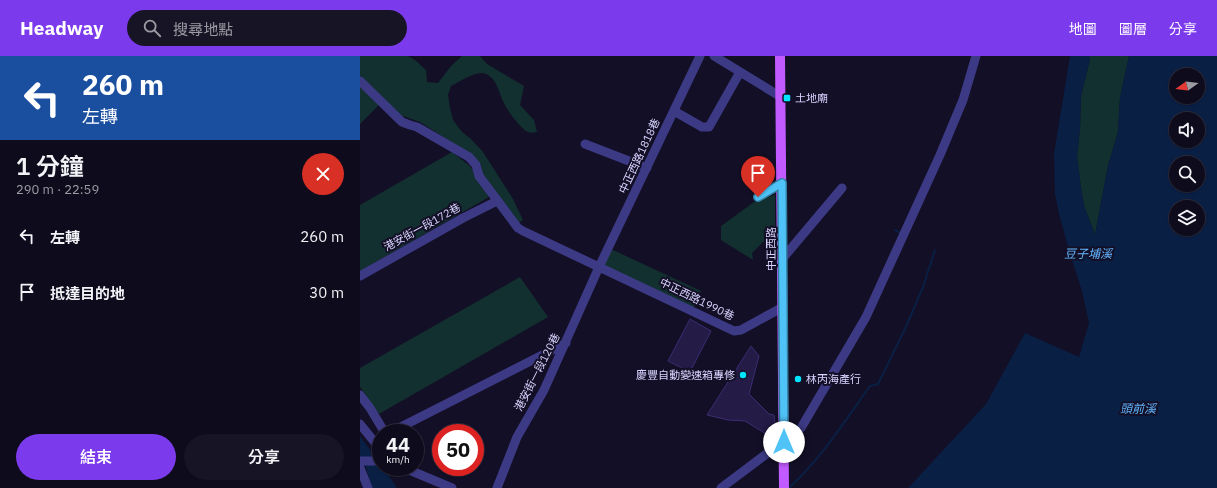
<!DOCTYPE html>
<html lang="zh-TW">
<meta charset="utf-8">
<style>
:root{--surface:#0e0b1c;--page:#171425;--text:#f1f3f6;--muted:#9b9ba3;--line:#2e2b3b;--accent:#7c3aed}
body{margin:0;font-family:"IBM Plex Sans","Noto Sans TC",sans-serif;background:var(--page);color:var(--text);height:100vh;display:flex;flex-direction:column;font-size:15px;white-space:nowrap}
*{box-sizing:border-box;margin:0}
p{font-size:13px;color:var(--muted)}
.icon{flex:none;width:22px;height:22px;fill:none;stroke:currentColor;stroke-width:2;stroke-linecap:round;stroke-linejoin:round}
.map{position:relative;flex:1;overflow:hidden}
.side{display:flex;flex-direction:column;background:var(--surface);width:360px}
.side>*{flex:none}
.guide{background:#1a4fa0;color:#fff;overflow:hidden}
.needle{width:26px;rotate:256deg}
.tools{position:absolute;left:809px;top:12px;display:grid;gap:8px}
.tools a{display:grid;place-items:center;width:36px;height:36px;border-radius:50%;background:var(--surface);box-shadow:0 1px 3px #0004,0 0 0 1px var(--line);font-size:20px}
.speed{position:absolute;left:12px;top:368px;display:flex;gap:8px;font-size:20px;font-weight:700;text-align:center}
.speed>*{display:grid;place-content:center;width:52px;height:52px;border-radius:50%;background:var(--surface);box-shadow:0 1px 3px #0004,0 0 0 1px var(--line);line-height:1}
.speed small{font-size:10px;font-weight:400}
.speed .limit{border:6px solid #d22;background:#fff;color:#111}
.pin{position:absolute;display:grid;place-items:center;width:34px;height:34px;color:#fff;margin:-41px -17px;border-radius:50% 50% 50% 0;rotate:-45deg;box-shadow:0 0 4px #0007}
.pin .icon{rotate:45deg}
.me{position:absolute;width:44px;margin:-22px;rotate:0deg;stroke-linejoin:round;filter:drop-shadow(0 0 3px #0008)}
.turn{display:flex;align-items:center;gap:14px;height:84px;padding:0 16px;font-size:18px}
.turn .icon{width:52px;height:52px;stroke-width:2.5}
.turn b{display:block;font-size:28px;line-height:34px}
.round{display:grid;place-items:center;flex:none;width:42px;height:42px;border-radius:21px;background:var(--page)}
.overview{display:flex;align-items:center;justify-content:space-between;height:68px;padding:0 16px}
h1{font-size:24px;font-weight:600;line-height:30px}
.cta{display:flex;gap:8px;margin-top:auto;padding:8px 16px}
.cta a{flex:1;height:46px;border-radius:24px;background:var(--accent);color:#fff;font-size:16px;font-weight:600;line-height:46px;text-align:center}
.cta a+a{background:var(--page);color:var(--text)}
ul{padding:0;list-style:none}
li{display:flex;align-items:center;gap:12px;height:56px;padding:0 16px}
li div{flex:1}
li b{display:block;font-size:15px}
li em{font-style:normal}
header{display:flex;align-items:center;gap:24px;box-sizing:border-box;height:56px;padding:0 20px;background:var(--accent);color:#fff}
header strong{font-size:19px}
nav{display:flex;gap:22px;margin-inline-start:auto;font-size:14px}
.search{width:280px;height:36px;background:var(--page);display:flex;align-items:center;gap:10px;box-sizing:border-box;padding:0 14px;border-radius:22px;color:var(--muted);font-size:15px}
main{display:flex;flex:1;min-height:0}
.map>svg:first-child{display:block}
</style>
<header>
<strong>Headway</strong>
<div class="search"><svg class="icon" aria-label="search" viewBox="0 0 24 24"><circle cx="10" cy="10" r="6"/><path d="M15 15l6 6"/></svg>搜尋地點</div>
<nav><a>地圖</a><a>圖層</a><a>分享</a></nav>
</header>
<main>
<section class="side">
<div class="guide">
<div class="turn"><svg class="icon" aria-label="left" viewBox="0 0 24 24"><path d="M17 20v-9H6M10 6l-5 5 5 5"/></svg><div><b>260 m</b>左轉</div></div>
</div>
<div class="overview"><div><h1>1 分鐘</h1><p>290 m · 22:59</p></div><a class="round" style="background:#d93025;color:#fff"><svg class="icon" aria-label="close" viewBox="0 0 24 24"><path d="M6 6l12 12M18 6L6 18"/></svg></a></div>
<ul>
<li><svg class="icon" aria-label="left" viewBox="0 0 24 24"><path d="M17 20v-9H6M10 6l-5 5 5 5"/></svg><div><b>左轉</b></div><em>260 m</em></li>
<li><svg class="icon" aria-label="arrive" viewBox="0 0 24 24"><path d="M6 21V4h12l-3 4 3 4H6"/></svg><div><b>抵達目的地</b></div><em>30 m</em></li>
</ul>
<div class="cta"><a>結束</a><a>分享</a></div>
</section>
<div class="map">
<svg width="857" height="432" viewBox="0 0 857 432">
<rect width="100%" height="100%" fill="#130f26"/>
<path fill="#12302f" d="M0,0H48L55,4L66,14L67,26L78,27L91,10L102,0H120L127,8L164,30L160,49L174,64L177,76C174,77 170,77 168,76C160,72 146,53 143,45C138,34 136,19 122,17C115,16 98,26 91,30L88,39L90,52L93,64L102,76L111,83L123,96L153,143L163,164L158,167L122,119L121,109L110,98L60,66L40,59L0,20Z
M730,0H769L760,42L758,76L748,110L735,179L724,150L721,132L717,101L720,72L721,40L730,3Z
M0,31L19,49L0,68Z
M92,96L110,110L129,141L0,215V149Z
M415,139V184L403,186L392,197L393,204L361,184V170L394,146Z
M251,193L341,235L333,254L242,210Z
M160,221L188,261L19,358L0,331V312Z"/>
<path fill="#0a1f44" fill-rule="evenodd" d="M710,0H730V3L721,40L720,72L717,101L721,132L724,150L735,179L748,110L758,76L760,42L769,0H857V432H548L626,348L665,277L719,301L729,267L722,235L710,198L699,158L695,138L694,98ZM816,19H838V41H816ZM816,63H838V85H816ZM816,107H838V129H816ZM816,151H838V173H816Z
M0,380L21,409V411H23L37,432H12L6,412L0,400Z"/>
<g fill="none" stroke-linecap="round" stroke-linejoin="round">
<path stroke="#0a1f44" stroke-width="2" d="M535,174L539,176
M430,431C462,401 485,365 510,330L518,328L545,273L563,231L575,194"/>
</g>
<path fill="#241b47" stroke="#3b2d73" d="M330,263L351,275L330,316L308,305Z
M391,290L399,300L389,338L409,358L414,359L416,375L411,381L385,365L368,364L347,359Z"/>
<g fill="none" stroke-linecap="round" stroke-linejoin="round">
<path stroke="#3d3a85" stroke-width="9" d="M354,0L421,41
M0,25L42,66L50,69L57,71L109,101L116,109L119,120L158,172L163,175L374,275L381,274L423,251
M314,55L342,71H349L380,16
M225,88L287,112
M398,141L422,127
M423,202L482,132
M0,220L103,162L137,145
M0,339L10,352L25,377
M0,368L21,394
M29,377L206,287
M0,405H21
M42,411L92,432
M0,412L8,432
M137,432L157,381L184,334L239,211L340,0
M361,432L441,372L506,261L580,99L603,44L616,0"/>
<path stroke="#c25bff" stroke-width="10" d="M420,0L424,432"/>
</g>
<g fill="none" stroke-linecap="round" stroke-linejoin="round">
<g stroke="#337fa1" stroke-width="10">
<path id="route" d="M398,141L422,127L424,386"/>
</g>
<use href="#route" stroke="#4fc3f7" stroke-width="7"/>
</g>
<g fill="#00e5ff" stroke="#130f26" stroke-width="1.5">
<rect x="423" y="38" width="8" height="8" rx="2"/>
<circle cx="383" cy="319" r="4"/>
<circle cx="438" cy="323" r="4"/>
</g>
<g text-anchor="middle" stroke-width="4" stroke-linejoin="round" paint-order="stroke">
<g font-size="11" fill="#d9d4ff" stroke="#130f26" text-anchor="start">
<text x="435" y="46">土地廟</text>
<text x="375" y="323" text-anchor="end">慶豐自動變速箱專修</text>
<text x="446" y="327">林丙海產行</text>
</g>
<g font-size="11" fill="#d9d4ff" stroke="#130f26">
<text transform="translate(279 100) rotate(-65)" y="4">中正西路1818巷</text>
<text transform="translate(62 171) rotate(-29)" y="4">港安街一段172巷</text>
<text transform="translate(411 193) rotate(-90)" y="4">中正西路</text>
<text transform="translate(337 243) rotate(26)" y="4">中正西路1990巷</text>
<text transform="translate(177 316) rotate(-63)" y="4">港安街一段120巷</text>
</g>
<g font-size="12" font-style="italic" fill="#62b6ff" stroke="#130f26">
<text x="728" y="202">豆子埔溪</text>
<text x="778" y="357">頭前溪</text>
</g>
</g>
</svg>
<div class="tools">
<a><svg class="needle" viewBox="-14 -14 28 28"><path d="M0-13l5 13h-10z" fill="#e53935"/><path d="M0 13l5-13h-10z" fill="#9b9ba3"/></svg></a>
<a><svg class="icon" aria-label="sound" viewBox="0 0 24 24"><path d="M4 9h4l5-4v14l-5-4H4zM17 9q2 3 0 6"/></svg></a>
<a><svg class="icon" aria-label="search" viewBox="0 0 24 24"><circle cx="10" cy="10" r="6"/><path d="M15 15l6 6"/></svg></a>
<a><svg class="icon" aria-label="layers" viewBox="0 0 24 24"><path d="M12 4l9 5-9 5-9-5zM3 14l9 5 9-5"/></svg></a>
</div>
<div class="speed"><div>44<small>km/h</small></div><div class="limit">50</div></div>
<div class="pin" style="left:398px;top:141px;background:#d93025"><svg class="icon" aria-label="arrive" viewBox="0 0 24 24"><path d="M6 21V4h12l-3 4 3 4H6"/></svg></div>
<svg class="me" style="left:424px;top:386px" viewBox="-20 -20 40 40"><circle r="19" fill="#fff"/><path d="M0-13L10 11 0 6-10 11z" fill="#4fc3f7"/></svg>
</div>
</main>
